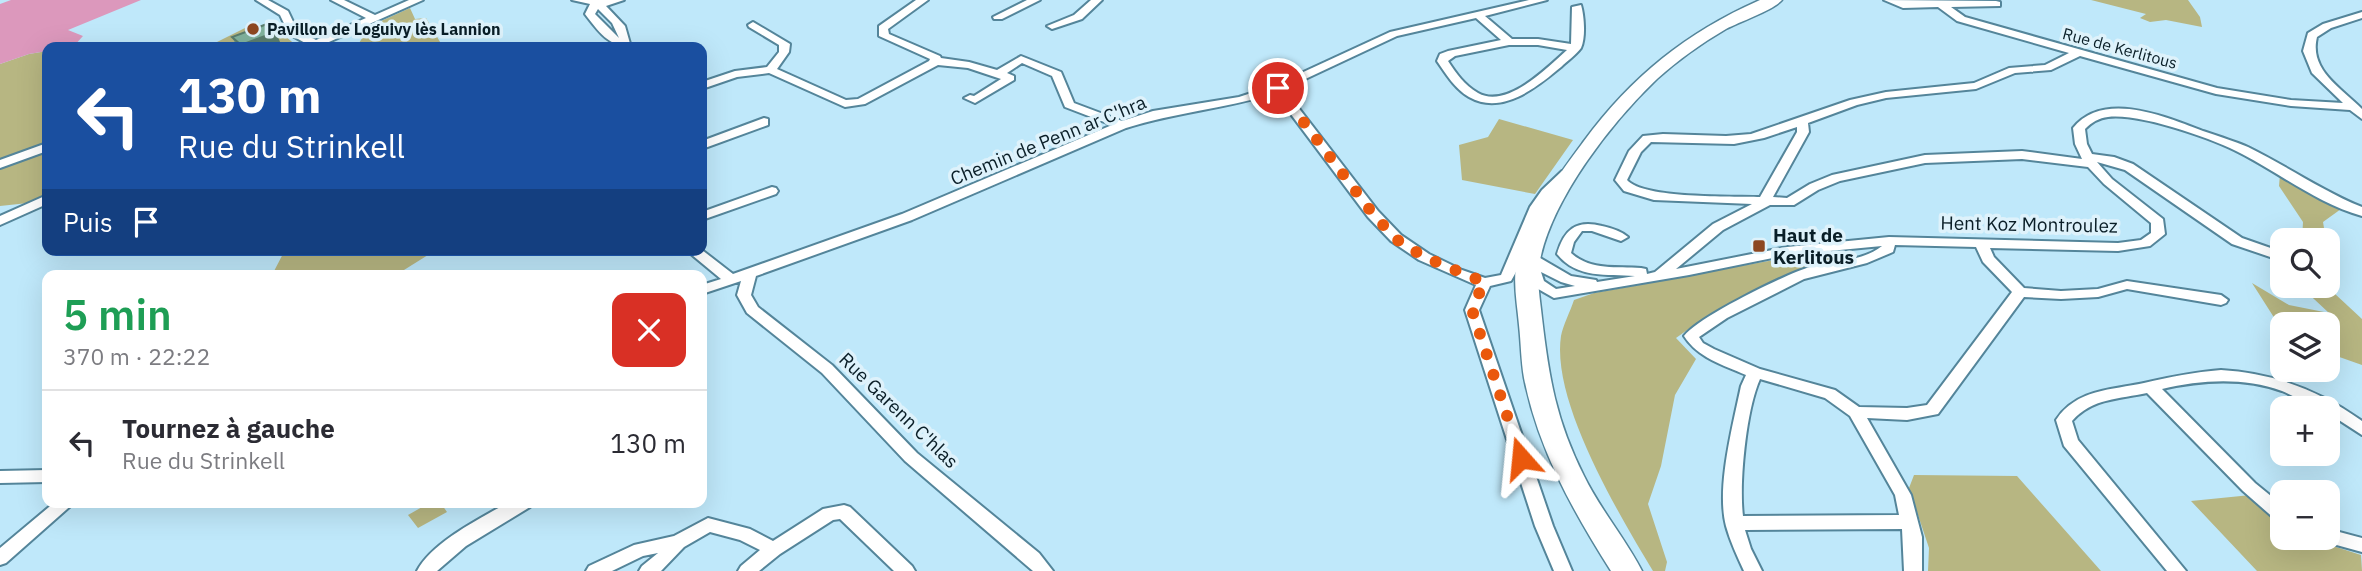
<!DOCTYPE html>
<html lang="fr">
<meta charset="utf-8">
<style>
:root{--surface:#fff;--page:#f2f2f3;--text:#2b2b33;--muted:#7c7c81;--line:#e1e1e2}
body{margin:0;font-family:"IBM Plex Sans",sans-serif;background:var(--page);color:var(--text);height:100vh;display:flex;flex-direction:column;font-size:26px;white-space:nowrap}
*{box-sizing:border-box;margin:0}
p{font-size:23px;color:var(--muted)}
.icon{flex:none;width:38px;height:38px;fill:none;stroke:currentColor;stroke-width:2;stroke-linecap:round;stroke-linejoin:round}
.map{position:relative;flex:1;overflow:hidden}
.details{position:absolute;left:42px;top:270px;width:665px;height:238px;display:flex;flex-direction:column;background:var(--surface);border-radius:14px;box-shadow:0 7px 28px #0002}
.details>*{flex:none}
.hud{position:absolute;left:42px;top:42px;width:665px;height:214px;border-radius:14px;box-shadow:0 7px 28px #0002;background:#1a4fa0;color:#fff;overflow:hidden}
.tools{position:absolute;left:2270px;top:228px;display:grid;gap:14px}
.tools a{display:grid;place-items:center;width:70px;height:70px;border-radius:14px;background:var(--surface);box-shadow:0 7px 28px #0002;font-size:35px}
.pin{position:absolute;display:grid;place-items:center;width:60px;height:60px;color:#fff;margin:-30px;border:4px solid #fff;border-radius:50%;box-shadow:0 2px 7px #0007}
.me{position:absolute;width:77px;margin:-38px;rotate:342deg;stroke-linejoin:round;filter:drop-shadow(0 0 5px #0008)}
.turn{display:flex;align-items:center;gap:24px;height:147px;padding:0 21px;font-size:32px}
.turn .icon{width:91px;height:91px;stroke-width:2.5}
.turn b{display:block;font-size:49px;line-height:60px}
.then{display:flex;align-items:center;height:66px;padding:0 21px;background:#0003;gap:14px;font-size:26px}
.round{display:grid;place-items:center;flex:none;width:74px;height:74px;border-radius:14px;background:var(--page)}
.headline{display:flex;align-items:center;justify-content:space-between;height:119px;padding:0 21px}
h1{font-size:42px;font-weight:600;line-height:52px;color:#1e9e55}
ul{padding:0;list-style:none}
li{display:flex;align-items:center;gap:21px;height:105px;padding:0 21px;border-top:2px solid var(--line)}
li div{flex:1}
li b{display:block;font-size:26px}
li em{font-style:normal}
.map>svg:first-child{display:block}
</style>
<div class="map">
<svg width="2362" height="571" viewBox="0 0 2362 571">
<rect width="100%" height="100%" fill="#bfe8fa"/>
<path fill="#b7b682" d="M2091,0H2188L2200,17L2202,27L2166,20L2150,22L2140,18L2146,14Z
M410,8L415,19L426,18L443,47H364L359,43L370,26Z
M251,25L272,32L278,30L298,47H207Z
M47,51V201L0,206V64L29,54Z
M1499,119L1573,140L1535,194L1462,180L1459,145L1488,137Z
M2280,174L2341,209L2323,222L2326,240H2302L2303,222L2279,186Z
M285,250H436L396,275H272Z
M1836,250V257C1780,275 1723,303 1676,338L1696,359L1675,395L1661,466L1648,504L1667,562L1665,571H1653C1620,516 1551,402 1561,336C1563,325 1570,312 1574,300L1594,293C1674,279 1755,262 1836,250Z
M2328,251L2334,293L2362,319V365L2328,353V324H2282V330L2252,283L2289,305L2329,313L2299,285H2328Z
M1914,475L2017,476L2101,571H1928L1929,548L1909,488Z
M2251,495L2282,522V537H2305L2361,555L2362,571H2257L2191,501Z
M431,502H440L447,512L418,528L408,515Z"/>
<path fill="#dc98bc" d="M11,0H141L68,30L83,36L73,47H47V51L29,54L0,64V4Z"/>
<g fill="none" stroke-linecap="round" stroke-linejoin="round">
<g stroke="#54859a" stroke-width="4">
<path id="street" d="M256,0H268L288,11L297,30L316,40L366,18L331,0H344L375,15L409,0H423L320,46L303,47L307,44L289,34L280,15Z
M572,0H624L606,6L625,26L631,47C609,47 598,31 585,14L590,4ZM598,9L612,23L619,38L595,14Z
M916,0H928L888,29L889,34L940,56L941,58L969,62L997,70L1021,56L1061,72L1074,103L1122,121L1153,111L1239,97L1273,86L1390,32L1529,0H1547L1485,16L1512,39H1538L1571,44L1572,7L1581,5C1584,15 1586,37 1581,48C1576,55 1567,61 1561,67C1537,87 1502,116 1469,97C1455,89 1446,74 1437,61L1440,54L1448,51L1501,40L1476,18L1397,36L1284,89L1378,211L1401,235L1429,254L1462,270L1485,278L1501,275L1530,207L1542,190L1562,171H1570L1572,174C1561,187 1548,197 1539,213C1527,235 1524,260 1511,281L1490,286L1479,310L1553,526L1572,571H1554L1535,526L1465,310L1476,285L1419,260L1391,241L1368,217L1275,93C1226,109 1175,112 1126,128L912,220L756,276L751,295L758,307L832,365L917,453L1039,553L1053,571H1033L905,461L822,373L747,313L737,295L741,281L702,294V285L721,279L686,250H702L733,274L902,214L1112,125L1065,107L1052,76L1022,63L1007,73L1014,76V80L975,103L964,98L970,95L974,96L1001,79L968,68L938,65L865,104L845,107L769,73L737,77L702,89V82L735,71L767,67L779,52V45L749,27L748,25L753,22L790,44L789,52L777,69L846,100L858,99L929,61L930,59L879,36V26ZM1509,45H1538L1567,50C1547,68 1507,109 1478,93C1464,85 1456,73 1448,61L1455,56Z
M1027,0H1040L1002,19H994L993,17Z
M1091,0H1102L1082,19L1052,29L1047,26L1074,15Z
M1884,0L1996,1L2000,2V6L1951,7L1965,17L2217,88L2291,100L2343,103L2312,73L2303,51L2308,33L2323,24L2362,12V18L2331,28L2317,37C2309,70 2340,87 2362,109V119L2350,110L2291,106L2216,94L2080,56L2051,70L2015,73L1976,89L1886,98L1857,105L1808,123L1809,132L1773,197L1787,198L1810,184L1832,175L1925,155L2022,151L2082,159L2075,144L2073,128C2104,90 2166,117 2203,131C2218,136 2234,141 2248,147C2287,166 2322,191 2362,207V216C2319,204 2282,175 2242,154C2214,139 2140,113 2108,117C2099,118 2092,122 2085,129L2087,144L2092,154L2114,157L2133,164L2242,238L2282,252V261L2232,244L2125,170L2097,162L2112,179L2163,219L2165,234L2150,246L2118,251L1990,248L1994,257L2024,288L2061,291L2098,289L2127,281L2221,295L2228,300L2226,303L2221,305L2127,289L2098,297L2061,299L2024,297L1938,414L1907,420L1867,418L1911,495L1922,537V571H1904L1902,529L1745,530L1751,549L1762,571H1744C1737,556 1730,541 1726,526C1716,488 1733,425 1741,386L1746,375C1723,365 1698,358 1684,336C1698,317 1786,274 1810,267C1833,261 1864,261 1882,246L1787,255L1689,275L1554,298L1533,286L1525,267L1529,264L1523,258L1530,254L1535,255L1571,276L1596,280L1597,282L1635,276C1607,274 1577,279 1557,254C1564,230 1576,219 1602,226C1611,228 1621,231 1628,237L1621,241L1592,231H1582L1574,242L1571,253C1591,271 1616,266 1641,268L1646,269L1647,274L1655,272L1713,224L1752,204L1654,200L1624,191L1615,180L1629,151L1643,136L1663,134L1726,136L1751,134L1850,100L1886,92L1974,83L2009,68L2045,65L2069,53L1957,21L1938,7L1903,8ZM1797,127V132L1760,197C1732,196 1644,199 1627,180L1641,152L1651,142L1734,144L1764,138ZM2022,159L2088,167L2104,184L2151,223V233L2141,240L2118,243L1889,237L1787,247L1676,269L1723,230L1770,205H1794L1818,190L1840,181L1925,163ZM1895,245L1976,247L1983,262L2012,292L1927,405L1907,408L1859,407L1835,390L1760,369L1714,349L1703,343L1699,337L1727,318L1804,279L1867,263L1893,252ZM1541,272L1561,282L1575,286L1556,289L1544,281ZM1760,379L1825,398L1850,416L1895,495L1899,515L1743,516C1739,483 1746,410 1760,379Z
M764,118L768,119V125L702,149V141Z
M47,143V151L0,168V160Z
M772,187L776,188L778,191L776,194L702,220V212Z
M47,195V204L0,225V216Z
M2221,370C2273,373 2319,390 2362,421V435L2328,413V408C2312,408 2297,397 2282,391C2243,377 2201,380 2162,389L2255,483L2282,505V522L2276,520L2243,491L2147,393C2120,399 2092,398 2072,421L2078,440L2186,571H2167L2064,446L2056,420C2076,389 2112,390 2144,383C2170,377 2194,372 2221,370Z
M47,470V482L0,483V471Z
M55,502H75L6,563L0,565V548Z
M509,502H532L530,507L466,546L437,571H417C432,542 481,518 509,502Z
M844,505L850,507L912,566L915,571H894L840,519L833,520L780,554L759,571H738L741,566L760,550L740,540L710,532L684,547L661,571H639L642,566L658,553L643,556L612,571H586L589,566L634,545L674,536L708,518L750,529L773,541L823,509Z
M2328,529L2362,538V552L2322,541L2320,537H2328Z"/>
</g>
<g stroke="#54859a" stroke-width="3">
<path id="primary" d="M1760,0H1782C1772,11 1741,21 1726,29C1702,43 1678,60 1657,79C1612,122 1553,197 1540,260C1536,279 1540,298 1542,318C1549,378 1556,420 1584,476C1600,509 1625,538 1642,571H1611C1573,511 1538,449 1524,378C1521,361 1521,343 1519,325C1517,302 1512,279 1518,256C1530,213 1558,176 1584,141C1631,77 1687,32 1760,0Z"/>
</g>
<use href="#street" fill="#fff" fill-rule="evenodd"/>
<use href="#primary" fill="#fff" fill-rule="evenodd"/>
</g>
<path fill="#6e9987" d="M232,37L280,42L267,47H237Z"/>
<path fill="#5a7d6e" d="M276,32L280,42L267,47H242L241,45Z"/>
<path fill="#80b29d" stroke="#5a7d6e" stroke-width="2" d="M267,24L276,32L241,45L232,37Z"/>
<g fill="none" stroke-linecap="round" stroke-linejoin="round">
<path stroke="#ea580c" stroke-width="12" stroke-dasharray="0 21.6" d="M1278,88L1373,214L1396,239L1424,257L1484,282L1472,310L1521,458"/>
</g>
<g fill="#8d4721" stroke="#def2fb" stroke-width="2.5">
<circle cx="253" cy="29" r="7"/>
<rect x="1752" y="239" width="14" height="14" rx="3.5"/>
</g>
<g text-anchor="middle" stroke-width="7" stroke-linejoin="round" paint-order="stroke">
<g font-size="16" font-weight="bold" fill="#0a1e27" stroke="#def2fb" text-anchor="start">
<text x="267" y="35">Pavillon de Loguivy lès Lannion</text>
</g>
<g font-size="16" fill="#0a1e27" stroke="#def2fb">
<text transform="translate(2120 48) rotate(15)" y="6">Rue de Kerlitous</text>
</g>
<g font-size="19" fill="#0a1e27" stroke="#def2fb">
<text transform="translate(1048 140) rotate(-22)" y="7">Chemin de Penn ar C'hra</text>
<text transform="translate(2029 224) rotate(1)" y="7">Hent Koz Montroulez</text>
<text transform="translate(899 410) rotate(44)" y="7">Rue Garenn C'hlas</text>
</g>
<g font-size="19" font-weight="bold" fill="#0a1e27" stroke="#def2fb" text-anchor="start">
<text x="1773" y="242">Haut de<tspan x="1773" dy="22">Kerlitous</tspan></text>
</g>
</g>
</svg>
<div class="tools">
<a><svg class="icon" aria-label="search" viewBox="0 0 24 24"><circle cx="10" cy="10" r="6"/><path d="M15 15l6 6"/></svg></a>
<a><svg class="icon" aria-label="layers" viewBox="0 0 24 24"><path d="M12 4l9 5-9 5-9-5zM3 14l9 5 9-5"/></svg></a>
<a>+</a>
<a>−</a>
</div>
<div class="pin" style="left:1278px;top:88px;background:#d93025"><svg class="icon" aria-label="arrive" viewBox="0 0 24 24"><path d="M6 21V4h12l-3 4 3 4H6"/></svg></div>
<svg class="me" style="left:1521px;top:458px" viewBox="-20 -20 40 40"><path d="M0-17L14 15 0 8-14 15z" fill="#ea580c" stroke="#fff" stroke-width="4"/></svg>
<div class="hud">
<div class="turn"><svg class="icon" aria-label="left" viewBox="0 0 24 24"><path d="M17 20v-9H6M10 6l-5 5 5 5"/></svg><div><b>130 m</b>Rue du Strinkell</div></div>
<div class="then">Puis<svg class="icon" aria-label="arrive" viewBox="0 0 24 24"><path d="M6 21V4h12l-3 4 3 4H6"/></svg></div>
</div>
<section class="details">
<div class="headline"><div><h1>5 min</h1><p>370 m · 22:22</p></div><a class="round" style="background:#d93025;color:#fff"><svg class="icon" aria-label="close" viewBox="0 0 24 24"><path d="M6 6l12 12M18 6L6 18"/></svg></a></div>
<ul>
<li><svg class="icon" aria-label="left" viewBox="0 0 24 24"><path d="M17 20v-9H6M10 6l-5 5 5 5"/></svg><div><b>Tournez à gauche</b><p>Rue du Strinkell</p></div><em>130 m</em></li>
</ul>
</section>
</div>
